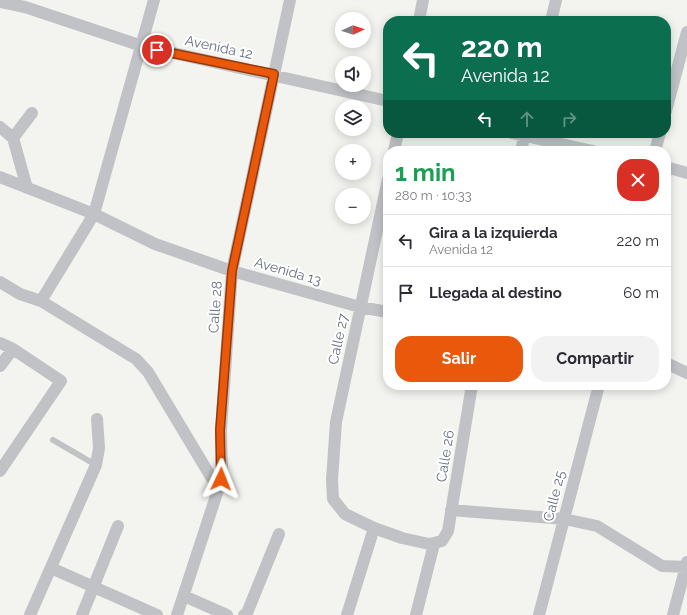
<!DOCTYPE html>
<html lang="es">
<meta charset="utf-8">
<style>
:root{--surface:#fff;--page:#f2f2f3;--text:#2b2b33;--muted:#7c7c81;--line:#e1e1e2;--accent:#ea580c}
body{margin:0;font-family:Raleway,sans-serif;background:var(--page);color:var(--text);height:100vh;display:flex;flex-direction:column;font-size:15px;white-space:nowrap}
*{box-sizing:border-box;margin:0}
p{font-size:13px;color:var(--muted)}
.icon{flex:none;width:22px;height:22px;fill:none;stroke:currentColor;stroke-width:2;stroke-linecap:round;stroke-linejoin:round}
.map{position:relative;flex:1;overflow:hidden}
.panel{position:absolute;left:383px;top:146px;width:288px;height:244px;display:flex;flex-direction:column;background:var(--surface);border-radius:16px;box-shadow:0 2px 10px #0003}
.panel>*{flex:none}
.top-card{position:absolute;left:383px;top:16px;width:288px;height:122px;border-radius:16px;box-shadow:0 2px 10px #0003;background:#0b6e4f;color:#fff;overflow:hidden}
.needle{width:26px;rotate:87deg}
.tools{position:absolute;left:335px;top:12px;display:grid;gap:8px}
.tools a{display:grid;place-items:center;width:36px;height:36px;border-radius:50%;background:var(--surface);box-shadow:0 2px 10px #0003;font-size:20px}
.pin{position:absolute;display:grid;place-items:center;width:34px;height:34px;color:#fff;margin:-17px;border:2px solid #fff;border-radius:50%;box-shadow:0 1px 4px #0007}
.me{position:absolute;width:44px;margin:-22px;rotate:2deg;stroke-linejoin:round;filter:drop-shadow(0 0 3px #0008)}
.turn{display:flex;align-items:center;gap:14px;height:84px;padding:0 12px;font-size:18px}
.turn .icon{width:52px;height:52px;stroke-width:2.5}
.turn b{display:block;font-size:28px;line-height:34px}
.lanes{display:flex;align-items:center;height:38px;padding:0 12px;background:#0003;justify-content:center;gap:20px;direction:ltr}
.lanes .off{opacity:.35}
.round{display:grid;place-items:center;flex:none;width:42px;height:42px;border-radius:16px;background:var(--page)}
.overview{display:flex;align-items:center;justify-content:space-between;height:68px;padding:0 12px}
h1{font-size:24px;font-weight:700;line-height:30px;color:#1e9e55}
.button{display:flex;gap:8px;margin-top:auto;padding:8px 12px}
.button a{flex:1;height:46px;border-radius:16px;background:var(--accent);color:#fff;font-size:16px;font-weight:700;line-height:46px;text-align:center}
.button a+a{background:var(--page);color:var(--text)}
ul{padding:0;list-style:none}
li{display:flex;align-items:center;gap:12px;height:52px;padding:0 12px;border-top:1px solid var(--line)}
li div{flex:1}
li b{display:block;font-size:15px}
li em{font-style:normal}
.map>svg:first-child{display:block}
</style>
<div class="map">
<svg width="687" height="615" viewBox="0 0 687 615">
<rect width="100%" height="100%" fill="#f3f4f0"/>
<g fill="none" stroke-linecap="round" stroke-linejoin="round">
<path stroke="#c0c2c5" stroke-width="6" d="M53,440L96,465"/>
<path stroke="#c0c2c5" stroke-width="12" d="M0,2L25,7L142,46L388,101
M419,21L423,0
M551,21L556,0
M666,111L687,32
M0,127L13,138L27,188
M512,133L593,151
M13,138L32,113
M394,151L398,133
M521,151L525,133
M655,151L660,133
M666,167L687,173
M0,177L94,214L155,244L232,271L360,307L388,312
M388,179L336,422L332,480L333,499L345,514L374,528L402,538L429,544L442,541L448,531L472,385
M0,282L20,294L41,301L136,359L148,372L211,477L219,487
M41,301L94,214L154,0
M0,343L13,349L61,381L0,471
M666,363L687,373
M0,366L13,349
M451,510L564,519L597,526L662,566L686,567
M51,568L157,615
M184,596L227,615
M30,615L96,465L99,448L97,419
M82,615L118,526
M177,615L219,487L222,471L221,430L232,271L290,0
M244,615L247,613L279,534
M347,615L374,528
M416,615L434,544
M539,615L599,385
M673,615L687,562"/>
</g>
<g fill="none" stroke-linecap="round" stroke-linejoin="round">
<g stroke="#983908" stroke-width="10">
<path id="route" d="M157,50L274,74L232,271L220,430L221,479"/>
</g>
<use href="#route" stroke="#ea580c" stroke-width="7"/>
</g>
<g text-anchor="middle" stroke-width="4" stroke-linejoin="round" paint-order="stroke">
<g font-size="14" fill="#66707e" stroke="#fff">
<text transform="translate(219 47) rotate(12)" y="5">Avenida 12</text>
<text transform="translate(288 271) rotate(16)" y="5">Avenida 13</text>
<text transform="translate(215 307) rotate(-86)" y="5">Calle 28</text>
<text transform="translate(338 339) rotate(-78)" y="5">Calle 27</text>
<text transform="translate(445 456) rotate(-81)" y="5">Calle 26</text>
<text transform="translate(554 496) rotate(-76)" y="5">Calle 25</text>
</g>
</g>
</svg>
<div class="tools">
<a><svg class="needle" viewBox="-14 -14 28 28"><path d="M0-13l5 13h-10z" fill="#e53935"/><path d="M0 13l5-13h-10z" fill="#7c7c81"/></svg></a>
<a><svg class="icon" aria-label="sound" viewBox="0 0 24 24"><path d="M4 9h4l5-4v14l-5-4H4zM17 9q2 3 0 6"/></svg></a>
<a><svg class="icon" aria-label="layers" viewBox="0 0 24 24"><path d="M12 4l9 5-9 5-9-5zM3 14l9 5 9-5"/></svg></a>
<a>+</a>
<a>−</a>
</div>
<div class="pin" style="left:157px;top:50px;background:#d93025"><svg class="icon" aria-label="arrive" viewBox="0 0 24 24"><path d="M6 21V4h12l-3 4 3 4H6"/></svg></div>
<svg class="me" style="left:221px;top:479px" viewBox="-20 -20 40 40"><path d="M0-17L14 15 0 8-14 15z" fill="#ea580c" stroke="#fff" stroke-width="4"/></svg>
<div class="top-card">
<div class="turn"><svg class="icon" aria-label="left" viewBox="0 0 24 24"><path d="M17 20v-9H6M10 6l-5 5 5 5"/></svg><div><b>220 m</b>Avenida 12</div></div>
<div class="lanes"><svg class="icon" aria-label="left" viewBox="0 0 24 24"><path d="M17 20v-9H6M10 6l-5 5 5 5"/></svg><svg class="icon off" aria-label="ahead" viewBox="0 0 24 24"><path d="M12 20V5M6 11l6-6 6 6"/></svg><svg class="icon off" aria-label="right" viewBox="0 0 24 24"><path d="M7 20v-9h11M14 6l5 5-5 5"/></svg></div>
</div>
<section class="panel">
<div class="overview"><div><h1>1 min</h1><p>280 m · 10:33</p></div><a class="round" style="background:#d93025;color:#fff"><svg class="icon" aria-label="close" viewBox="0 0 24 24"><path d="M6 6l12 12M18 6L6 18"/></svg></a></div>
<ul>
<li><svg class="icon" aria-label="left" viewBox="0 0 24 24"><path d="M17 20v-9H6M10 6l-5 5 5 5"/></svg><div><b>Gira a la izquierda</b><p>Avenida 12</p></div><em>220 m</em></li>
<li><svg class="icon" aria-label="arrive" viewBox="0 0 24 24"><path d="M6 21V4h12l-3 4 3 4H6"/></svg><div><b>Llegada al destino</b></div><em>60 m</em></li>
</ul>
<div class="button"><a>Salir</a><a>Compartir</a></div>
</section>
</div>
